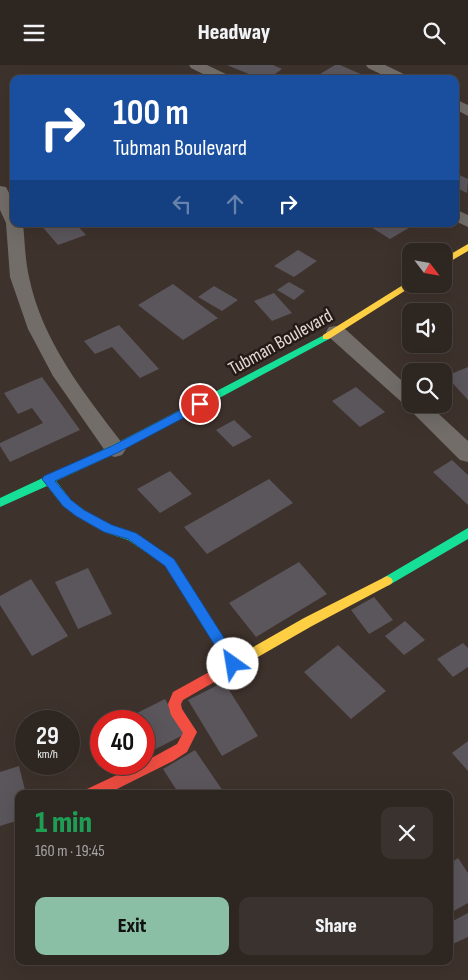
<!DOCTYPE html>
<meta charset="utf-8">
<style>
:root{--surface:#2e2621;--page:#3a322e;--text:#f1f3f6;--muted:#a7a5a5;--line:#49433f;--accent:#8abfa5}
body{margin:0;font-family:"Sofia Sans Condensed",sans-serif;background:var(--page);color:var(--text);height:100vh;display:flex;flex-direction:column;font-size:19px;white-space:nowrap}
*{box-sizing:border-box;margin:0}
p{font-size:16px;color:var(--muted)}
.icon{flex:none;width:28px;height:28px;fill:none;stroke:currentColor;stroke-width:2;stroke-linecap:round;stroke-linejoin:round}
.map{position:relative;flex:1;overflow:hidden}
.sheet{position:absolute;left:15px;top:725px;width:438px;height:175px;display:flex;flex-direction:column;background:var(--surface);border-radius:10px;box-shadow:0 5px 20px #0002,0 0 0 1px var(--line)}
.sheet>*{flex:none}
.top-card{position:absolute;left:10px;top:10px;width:449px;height:152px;border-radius:10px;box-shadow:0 5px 20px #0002,0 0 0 1px var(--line);background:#1a4fa0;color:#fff;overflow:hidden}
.needle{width:32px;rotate:121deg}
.controls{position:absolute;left:402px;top:178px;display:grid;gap:10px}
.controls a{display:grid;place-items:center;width:50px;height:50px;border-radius:10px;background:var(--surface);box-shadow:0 5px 20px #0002,0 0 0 1px var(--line);font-size:25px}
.speed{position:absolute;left:15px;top:645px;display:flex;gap:10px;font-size:25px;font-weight:700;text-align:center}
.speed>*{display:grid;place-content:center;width:65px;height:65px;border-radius:50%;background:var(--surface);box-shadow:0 5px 20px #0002,0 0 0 1px var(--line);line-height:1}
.speed small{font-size:12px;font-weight:400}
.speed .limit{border:8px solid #d22;background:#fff;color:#111}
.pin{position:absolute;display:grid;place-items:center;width:42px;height:42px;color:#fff;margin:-21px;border:2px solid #fff;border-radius:50%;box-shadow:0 1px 5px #0007}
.me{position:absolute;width:55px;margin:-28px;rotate:328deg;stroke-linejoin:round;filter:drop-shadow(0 0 4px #0008)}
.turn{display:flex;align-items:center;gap:18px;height:105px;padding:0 20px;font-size:22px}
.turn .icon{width:65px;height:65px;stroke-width:2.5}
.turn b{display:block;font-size:35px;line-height:42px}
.lanes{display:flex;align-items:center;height:48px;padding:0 20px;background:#0003;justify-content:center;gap:25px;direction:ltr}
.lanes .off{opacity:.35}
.round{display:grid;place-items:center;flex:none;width:52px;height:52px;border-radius:10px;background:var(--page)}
.head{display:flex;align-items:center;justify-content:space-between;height:85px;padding:0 20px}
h1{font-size:30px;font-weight:800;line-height:38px;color:#1e9e55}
.action{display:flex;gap:10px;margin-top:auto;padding:10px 20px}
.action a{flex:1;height:58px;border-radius:10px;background:var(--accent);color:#111;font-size:20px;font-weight:800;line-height:58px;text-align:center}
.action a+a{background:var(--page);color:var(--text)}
header{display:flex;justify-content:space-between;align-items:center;height:65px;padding:0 20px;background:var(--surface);font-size:22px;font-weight:800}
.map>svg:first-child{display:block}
</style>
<header><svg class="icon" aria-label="menu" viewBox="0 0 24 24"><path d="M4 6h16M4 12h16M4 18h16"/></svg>Headway<svg class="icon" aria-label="search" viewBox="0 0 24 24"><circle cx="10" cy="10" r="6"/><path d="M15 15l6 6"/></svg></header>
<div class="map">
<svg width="468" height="915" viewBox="0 0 468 915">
<rect width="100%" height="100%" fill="#3e322c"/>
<path fill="#5b555c" d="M227,0H273L282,4L268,14H261Z
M335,0H340L363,10L357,14L315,12Z
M455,108L468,114L467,128L455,122Z
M40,159H76L86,170L58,180Z
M366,159H409L412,161L390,174Z
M298,185L317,196L294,212L274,201Z
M289,217L305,226L294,235L277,225Z
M173,219L218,253L183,275L138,240Z
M214,221L238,235L222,246L198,232Z
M274,228L292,248L272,256L254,236Z
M119,260L159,304L140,313L112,282L95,289L84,276Z
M468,302V335L446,311Z
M42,312L80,365L10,397L0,381V378L43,358L32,343L18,349L4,328Z
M356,322L385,347L360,362L332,336Z
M234,355L252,372L233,382L216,365Z
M452,395L468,410V440L433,407Z
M170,406L192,429L160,448L137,424Z
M269,414L293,438L207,489L184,462Z
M299,497L327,529L256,572L229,538Z
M88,503L112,549L78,564L55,517Z
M31,514L68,571L32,591L0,540V531Z
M374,532L393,555L369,569L351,545Z
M405,556L425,575L404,590L385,571Z
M463,578L468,583V602L453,612L437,594Z
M338,580L386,626L351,654L304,607Z
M224,617L258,671L222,691L188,635Z
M165,634L185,669L152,686L144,670V656H136L133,650Z
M468,676V706L452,688Z
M195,685L225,729H179L163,704Z
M19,701L26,729H19V755L0,761V707Z
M458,793L468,808V838L452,847L449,843V799Z
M468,848V872L453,879L449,872V858Z"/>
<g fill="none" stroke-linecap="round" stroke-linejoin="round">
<path fill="#726d69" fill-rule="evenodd" d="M189,0H207L230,11L232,14H213L191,3Z
M366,0H385L408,11L410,14H391L368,3Z
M455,34L468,40V51L455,44Z
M0,121L6,122L14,138V159H23C25,177 25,195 29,212C42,276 84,328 122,378L126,384L122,390L115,392L108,390L53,311L28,264L10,212L6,158L0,145Z
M455,144L468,150V162L455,156Z
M336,261L343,262L411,324V339H428L468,376V397L460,395L406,341L329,272L326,267L329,262Z"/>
<path fill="#16e098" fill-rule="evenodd" d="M326,269L329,270V274L119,387L56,416L71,435L84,445L111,460L136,468L174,495L237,595L239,599L237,603L233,605L229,603L166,501L128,475L104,467L76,451L63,441L47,421L0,442V433L111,381Z
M468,463V474L391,519L387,521L383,519L381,516L383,513Z"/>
<path fill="#ffcf43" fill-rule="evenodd" d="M468,179V186L444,200V193Z
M411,215V219H415L414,220L329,274H323V270Z
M387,511L391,513L393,516L391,519L312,561L242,601L238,603L234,601L232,597L234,593L304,553Z"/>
<path fill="#f24e42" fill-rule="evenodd" d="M238,591L242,593L244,597L242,601L183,635L181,639L182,644L197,667L187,687L173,696L107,729H85L87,724L140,699H144V697L177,679L183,668L171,650L168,639L173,627Z"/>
</g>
<path fill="#1a73e8" stroke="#114b97" d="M200,335L205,339L204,342L119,387L55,416L71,435L84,445L112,460L136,468L174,494L238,595L239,599L238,603L233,604L229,603L165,501L128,474L104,467L76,451L63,441L42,414L44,411L112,381Z"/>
<g text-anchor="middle" stroke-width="5" stroke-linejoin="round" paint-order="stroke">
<g font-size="19" fill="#e5d7d0" stroke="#241b16">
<text transform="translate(280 276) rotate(-29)" y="7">Tubman Boulevard</text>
</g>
</g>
</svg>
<div class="controls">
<a><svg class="needle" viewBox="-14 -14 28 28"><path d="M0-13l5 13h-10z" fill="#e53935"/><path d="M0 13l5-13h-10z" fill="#a7a5a5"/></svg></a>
<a><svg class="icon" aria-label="sound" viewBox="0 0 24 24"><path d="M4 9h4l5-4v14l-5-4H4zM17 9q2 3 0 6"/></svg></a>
<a><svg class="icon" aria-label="search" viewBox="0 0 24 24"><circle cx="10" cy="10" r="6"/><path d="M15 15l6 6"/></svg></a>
</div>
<div class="speed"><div>29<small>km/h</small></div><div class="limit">40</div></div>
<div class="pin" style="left:200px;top:339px;background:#d93025"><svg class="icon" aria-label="arrive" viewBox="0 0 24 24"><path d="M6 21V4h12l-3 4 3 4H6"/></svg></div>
<svg class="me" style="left:233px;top:599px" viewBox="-20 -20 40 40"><circle r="19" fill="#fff"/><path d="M0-13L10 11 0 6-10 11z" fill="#1a73e8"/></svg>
<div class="top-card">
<div class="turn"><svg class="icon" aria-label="right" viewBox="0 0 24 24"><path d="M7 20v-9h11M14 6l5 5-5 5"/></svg><div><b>100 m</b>Tubman Boulevard</div></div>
<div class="lanes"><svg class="icon off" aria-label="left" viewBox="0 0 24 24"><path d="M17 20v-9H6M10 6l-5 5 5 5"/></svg><svg class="icon off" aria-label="ahead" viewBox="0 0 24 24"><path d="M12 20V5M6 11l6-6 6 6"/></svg><svg class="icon" aria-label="right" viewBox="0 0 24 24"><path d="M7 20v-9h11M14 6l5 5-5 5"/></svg></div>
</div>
<section class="sheet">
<div class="head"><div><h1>1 min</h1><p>160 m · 19:45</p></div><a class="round"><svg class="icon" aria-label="close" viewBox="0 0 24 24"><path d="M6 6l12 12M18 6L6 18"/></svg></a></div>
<div class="action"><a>Exit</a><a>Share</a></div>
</section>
</div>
